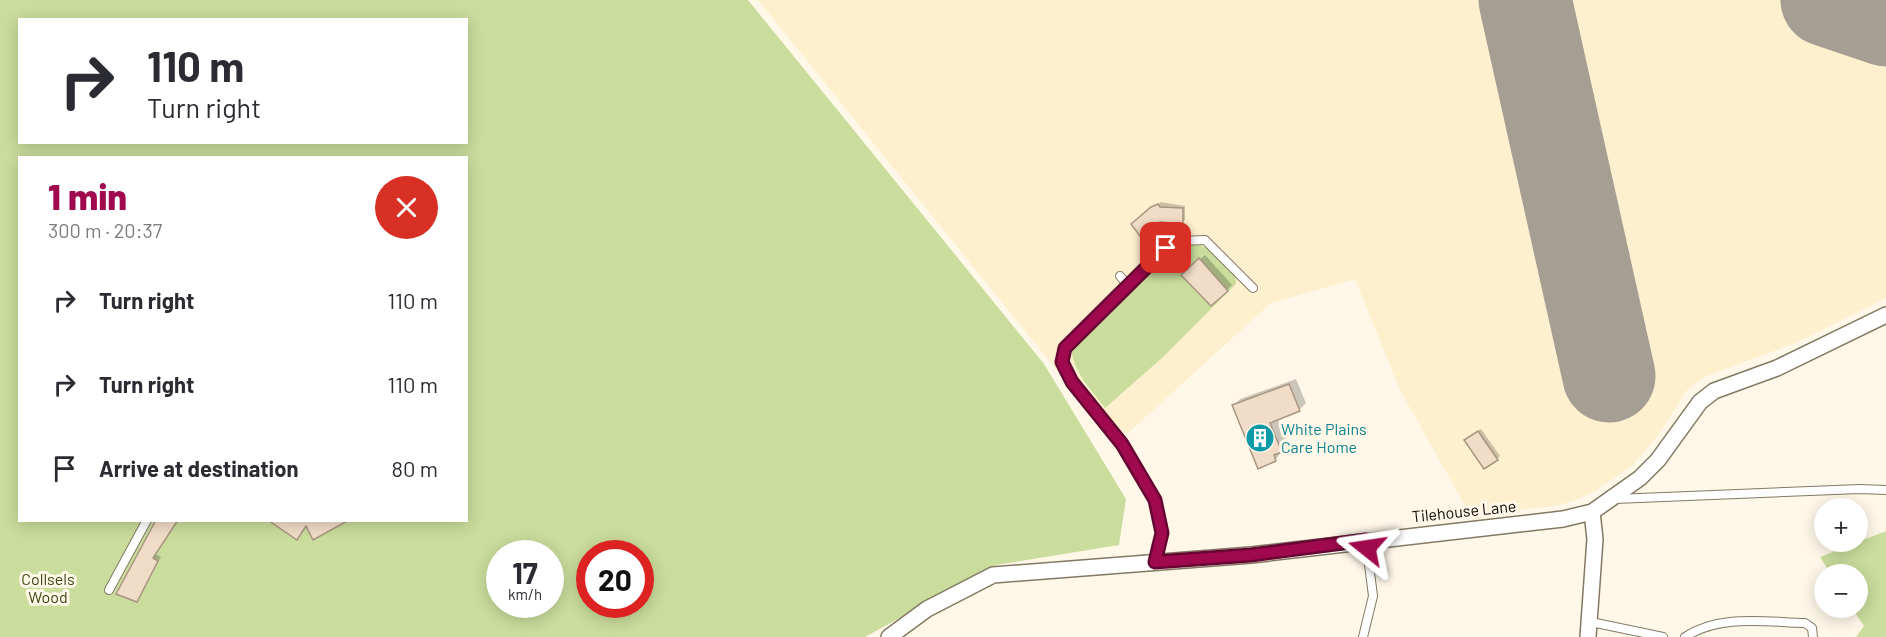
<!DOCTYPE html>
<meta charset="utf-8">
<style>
:root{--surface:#fff;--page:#f2f2f3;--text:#2b2b33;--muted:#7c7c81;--accent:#a0094e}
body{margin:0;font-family:Barlow,sans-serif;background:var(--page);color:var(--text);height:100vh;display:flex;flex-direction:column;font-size:22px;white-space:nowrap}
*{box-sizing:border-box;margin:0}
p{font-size:20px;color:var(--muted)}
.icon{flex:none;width:33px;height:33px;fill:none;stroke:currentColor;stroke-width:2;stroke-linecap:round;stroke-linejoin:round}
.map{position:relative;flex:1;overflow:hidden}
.drawer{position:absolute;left:18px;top:156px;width:450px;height:366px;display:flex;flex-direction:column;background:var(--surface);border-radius:0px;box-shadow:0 3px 15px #0003}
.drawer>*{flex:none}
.guide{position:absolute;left:18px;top:18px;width:450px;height:126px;border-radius:0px;box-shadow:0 3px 15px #0003;background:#fff;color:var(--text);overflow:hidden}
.buttons{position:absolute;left:1814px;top:498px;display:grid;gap:12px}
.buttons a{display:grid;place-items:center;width:54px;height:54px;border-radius:50%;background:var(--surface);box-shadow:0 3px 15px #0003;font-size:30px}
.speed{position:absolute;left:486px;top:540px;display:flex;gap:12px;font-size:30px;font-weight:700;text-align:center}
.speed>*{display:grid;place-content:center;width:78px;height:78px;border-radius:50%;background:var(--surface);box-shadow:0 3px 15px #0003;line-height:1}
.speed small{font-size:15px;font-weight:400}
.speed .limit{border:9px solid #d22;background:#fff;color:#111}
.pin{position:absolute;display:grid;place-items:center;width:51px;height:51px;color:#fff;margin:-26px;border-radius:12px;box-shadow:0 3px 9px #0006}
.me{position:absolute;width:66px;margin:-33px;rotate:285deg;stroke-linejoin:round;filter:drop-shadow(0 0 4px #0008)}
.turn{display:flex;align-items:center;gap:21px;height:126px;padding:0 30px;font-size:27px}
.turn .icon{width:78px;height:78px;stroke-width:2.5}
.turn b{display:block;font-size:42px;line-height:51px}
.round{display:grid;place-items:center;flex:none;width:63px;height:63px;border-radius:32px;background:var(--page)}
.summary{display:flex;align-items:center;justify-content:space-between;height:102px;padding:0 30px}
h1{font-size:36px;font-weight:800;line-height:45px;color:var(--accent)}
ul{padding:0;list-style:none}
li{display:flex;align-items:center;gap:18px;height:84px;padding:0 30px}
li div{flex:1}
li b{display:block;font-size:22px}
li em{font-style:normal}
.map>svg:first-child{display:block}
</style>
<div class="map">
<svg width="1886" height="637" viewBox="0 0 1886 637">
<rect width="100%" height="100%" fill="#fff8e9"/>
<path fill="#fef0cf" d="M758,0H1886V298L1796,343L1706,376L1686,391L1660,433L1633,465L1597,490L1574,501L1555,506L1502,512L1473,520L1400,390L1355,279L1271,303L1116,444Z"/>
<path fill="#cadd9c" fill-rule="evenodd" d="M0,0H748L1044,364L1126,499L1119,545L996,565L865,637H0ZM20,20H466V142H20ZM20,158H466V520H20ZM500,554H550V604H500ZM590,554H640V604H590Z
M1187,243C1208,244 1219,257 1235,271L1236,284L1162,358L1105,408C1090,388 1073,372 1071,347L1171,249Z
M1886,531V637H1856L1864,626L1852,608H1857V574H1831L1820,557Z"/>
<path fill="#0003" d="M1161,202L1185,206V220L1182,222L1159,220L1133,224Z
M1205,255L1232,285L1227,290L1187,270Z
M1296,379L1306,403L1299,410L1277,418L1288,444L1275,460L1234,406L1240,399Z
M1481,429L1500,456L1497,459L1469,437Z
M158,520H178L156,554L161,557L137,600Z"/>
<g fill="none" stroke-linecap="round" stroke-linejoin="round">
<path stroke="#a59f93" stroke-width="93" d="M1525,0L1609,376
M1827,0L1886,20"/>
</g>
<path fill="#f1ddc7" stroke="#a89581" stroke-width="1.5" d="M1158,204L1160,207L1183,208V224L1160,222L1140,236L1131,224L1151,207Z
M1199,258L1228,291L1211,306L1181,275Z
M1289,384L1300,411L1270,423L1282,452L1274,455L1276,461L1258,469L1232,405Z
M1478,431L1498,460L1484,469L1464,440Z
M156,520H178L153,558L158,561L137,602L116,594Z
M268,520H349L313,540L306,526L297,540Z"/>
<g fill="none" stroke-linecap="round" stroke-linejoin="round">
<g stroke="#837962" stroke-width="10">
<path id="lane" d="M1120,276L1128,286
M1615,499L1860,489L1886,490
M1155,562L1162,533L1155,500L1122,444L1072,382L1062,362L1065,348L1166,248L1180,241L1205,240L1253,288
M109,590L147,520
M1591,622L1663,637
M1363,637L1373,596L1366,541
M1685,637C1720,614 1764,622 1805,623L1812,628L1813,637"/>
</g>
<g stroke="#837962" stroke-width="18">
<path id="street" d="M889,637L927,609L993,575L1251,555L1563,519L1592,512L1640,478L1658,460L1700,402L1714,391L1777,368L1886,315
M1588,637L1595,539L1592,512"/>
</g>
<use href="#lane" stroke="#fff" stroke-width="8"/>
<use href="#street" stroke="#fff" stroke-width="15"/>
</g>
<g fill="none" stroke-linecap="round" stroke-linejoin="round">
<g stroke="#680633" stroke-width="15">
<path id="route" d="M1166,248L1065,348L1062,362L1072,382L1122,444L1155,500L1162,533L1155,562L1251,555L1366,540L1367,548"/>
</g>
<use href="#route" stroke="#a0094e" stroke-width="10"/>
</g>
<defs>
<g id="building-disc" transform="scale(1.5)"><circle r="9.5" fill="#0f9aa8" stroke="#fff8e9"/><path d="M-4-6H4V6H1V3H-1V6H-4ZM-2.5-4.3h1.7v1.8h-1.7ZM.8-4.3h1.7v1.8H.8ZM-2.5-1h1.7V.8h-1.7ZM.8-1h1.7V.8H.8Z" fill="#fff"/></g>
</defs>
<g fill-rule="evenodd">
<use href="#building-disc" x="1260" y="438"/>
</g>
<g text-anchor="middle" stroke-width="6" stroke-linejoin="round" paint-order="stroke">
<g font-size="16" fill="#0d838f" stroke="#fff8e9" text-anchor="start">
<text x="1281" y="435">White Plains<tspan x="1281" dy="18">Care Home</tspan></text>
</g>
<g font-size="16" fill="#0f0b04" stroke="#fff8e9">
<text transform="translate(1464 511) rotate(-6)" y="6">Tilehouse Lane</text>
</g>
<g font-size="16" fill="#3b4712" stroke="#fff8e9">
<text x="48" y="585">Collsels<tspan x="48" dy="18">Wood</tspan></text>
</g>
</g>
</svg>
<div class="buttons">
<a>+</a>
<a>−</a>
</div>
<div class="speed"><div>17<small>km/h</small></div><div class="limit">20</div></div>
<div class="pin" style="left:1166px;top:248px;background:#d93025"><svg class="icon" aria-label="arrive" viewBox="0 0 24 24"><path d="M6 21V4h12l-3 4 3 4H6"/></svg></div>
<svg class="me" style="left:1367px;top:548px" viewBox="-20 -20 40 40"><path d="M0-17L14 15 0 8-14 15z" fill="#a0094e" stroke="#fff" stroke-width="4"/></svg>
<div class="guide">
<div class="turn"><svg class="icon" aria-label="right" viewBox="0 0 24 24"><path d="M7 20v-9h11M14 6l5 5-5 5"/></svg><div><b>110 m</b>Turn right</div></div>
</div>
<section class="drawer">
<div class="summary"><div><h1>1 min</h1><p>300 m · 20:37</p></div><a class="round" style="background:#d93025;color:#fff"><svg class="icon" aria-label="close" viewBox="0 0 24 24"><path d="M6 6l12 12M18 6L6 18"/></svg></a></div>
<ul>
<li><svg class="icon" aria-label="right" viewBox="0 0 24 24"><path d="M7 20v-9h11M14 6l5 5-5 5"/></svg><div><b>Turn right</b></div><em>110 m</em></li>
<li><svg class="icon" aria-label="right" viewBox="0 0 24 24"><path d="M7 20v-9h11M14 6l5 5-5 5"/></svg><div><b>Turn right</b></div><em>110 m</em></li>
<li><svg class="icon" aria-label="arrive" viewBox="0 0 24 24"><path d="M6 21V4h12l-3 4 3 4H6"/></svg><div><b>Arrive at destination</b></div><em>80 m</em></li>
</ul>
</section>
</div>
